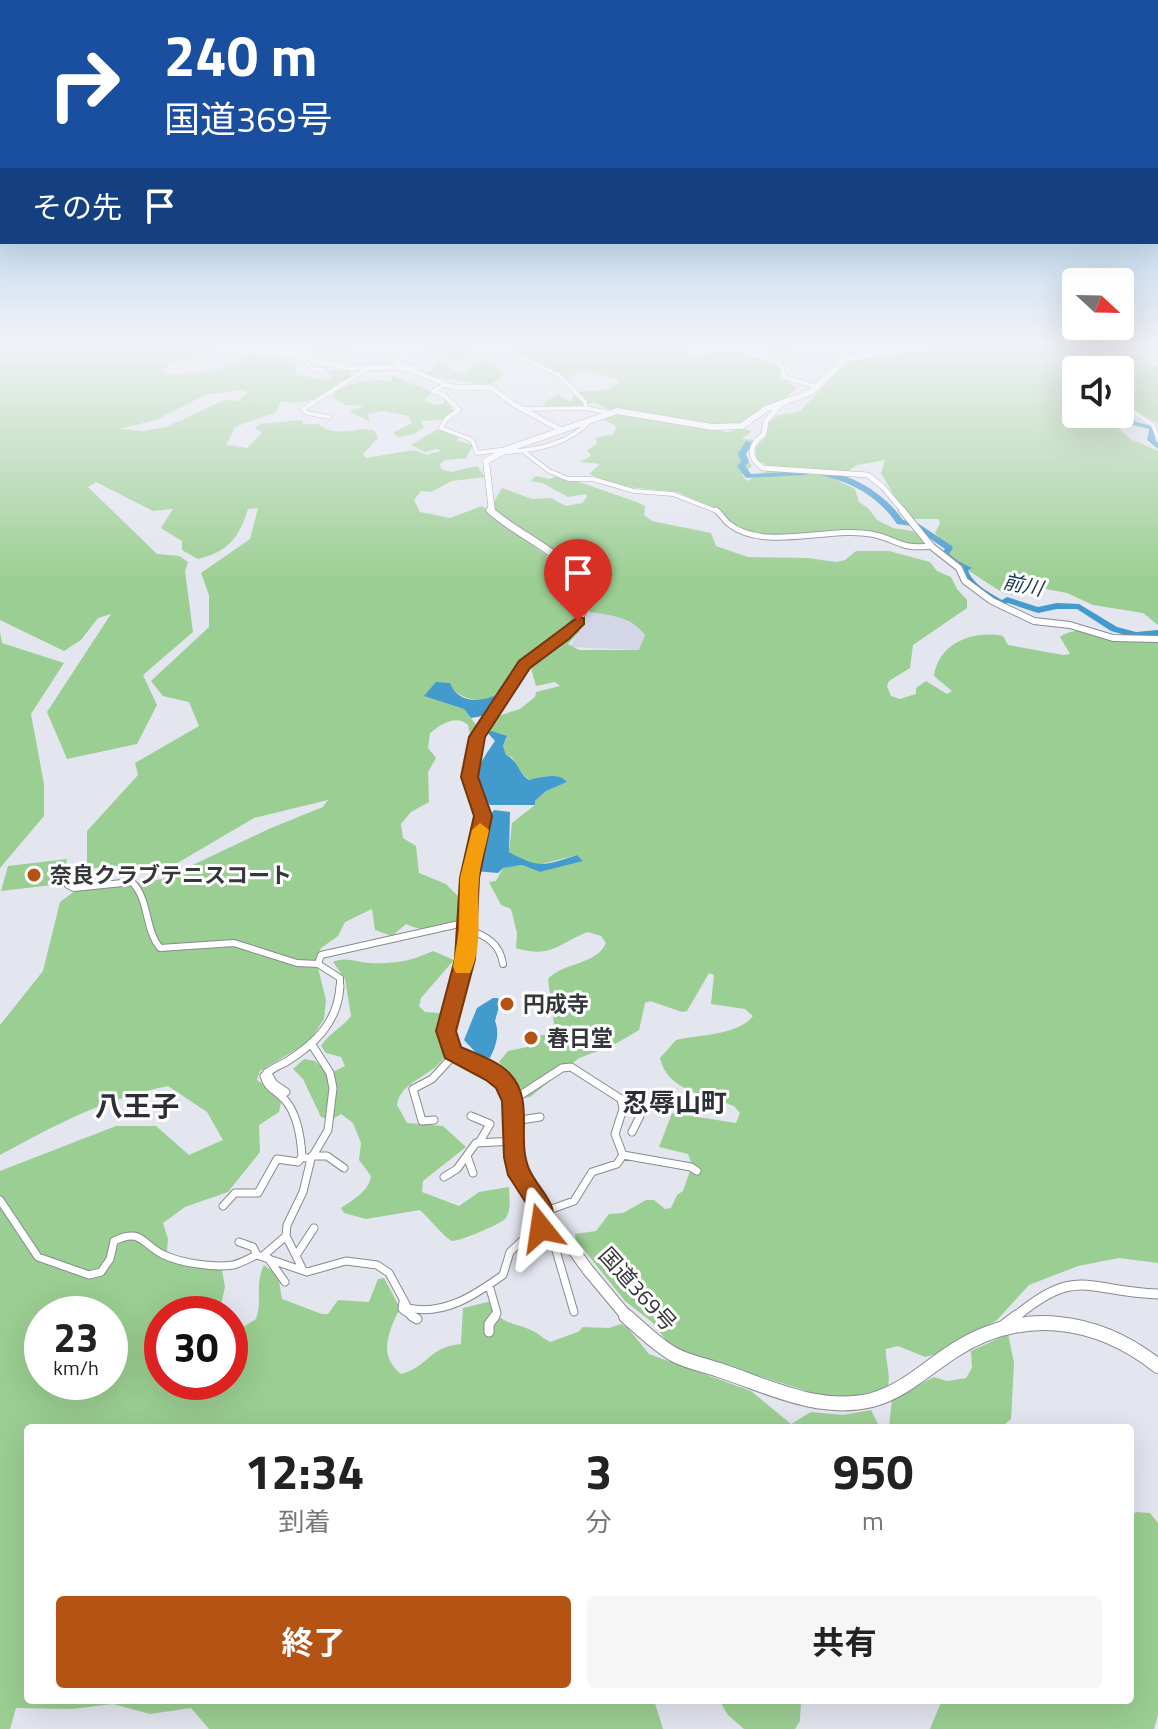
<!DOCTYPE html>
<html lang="ja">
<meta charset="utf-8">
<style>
:root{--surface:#fff;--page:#f6f6f6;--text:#222;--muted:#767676;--accent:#b45314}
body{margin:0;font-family:"Titillium Web","Noto Sans JP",sans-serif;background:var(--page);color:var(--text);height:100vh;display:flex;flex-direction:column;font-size:30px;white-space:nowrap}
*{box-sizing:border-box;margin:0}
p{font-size:26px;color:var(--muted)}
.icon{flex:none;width:44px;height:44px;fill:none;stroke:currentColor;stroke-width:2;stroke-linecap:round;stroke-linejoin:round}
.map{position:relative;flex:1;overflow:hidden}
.panel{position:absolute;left:24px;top:1424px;width:1110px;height:280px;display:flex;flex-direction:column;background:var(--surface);border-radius:8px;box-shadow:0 8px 32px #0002}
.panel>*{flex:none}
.top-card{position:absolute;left:0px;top:0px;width:1158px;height:244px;box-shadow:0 8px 32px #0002;background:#1a4fa0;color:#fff;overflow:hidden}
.needle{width:52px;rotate:112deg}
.tools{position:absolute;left:1062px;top:268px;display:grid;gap:16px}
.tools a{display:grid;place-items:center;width:72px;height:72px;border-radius:8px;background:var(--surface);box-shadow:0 8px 32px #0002;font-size:40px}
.speed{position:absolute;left:24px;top:1296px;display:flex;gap:16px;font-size:40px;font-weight:700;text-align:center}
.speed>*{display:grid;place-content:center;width:104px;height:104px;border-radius:50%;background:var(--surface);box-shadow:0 8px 32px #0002;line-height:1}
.speed small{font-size:20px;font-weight:400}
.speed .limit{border:12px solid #d22;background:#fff;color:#111}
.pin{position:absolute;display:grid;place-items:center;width:68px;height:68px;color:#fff;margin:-82px -34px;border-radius:50% 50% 50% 0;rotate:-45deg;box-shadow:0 0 8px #0007}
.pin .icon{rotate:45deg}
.me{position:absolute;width:88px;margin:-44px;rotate:345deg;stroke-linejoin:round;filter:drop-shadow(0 0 6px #0008)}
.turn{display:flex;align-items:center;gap:28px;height:168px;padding:0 32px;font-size:36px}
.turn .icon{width:104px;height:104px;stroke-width:2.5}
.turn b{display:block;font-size:56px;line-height:68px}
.then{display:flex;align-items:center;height:76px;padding:0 32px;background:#0003;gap:16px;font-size:30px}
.eta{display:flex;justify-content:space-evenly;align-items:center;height:136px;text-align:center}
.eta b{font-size:48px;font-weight:700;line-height:56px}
.primary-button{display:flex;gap:16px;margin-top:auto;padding:16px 32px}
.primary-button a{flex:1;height:92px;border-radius:8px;background:var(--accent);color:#fff;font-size:32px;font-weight:700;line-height:92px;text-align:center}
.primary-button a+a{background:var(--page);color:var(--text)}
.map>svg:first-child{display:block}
</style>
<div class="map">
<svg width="1158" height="1729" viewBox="0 0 1158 1729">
<rect width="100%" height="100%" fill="#e3e5ef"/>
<path fill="#d3d6e7" d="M589,612L614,614L639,627L645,635L640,650L570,647Z"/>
<path fill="#9bce92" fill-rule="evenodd" d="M0,342L219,344C210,361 188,358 172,362L163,372L167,375C198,370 221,377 247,353L270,355L298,365L294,374L326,380L333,376L325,370L350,371L351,378C327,394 309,407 281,401L276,412L235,427L226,445L247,448L262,433L255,428L260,424L302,420L303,424H319C335,439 355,426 374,430L378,438L363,454L366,458L414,450L427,455L441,451L437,449L425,452L411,445L438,429L459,437L457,441L471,444L472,447L466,458L445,460L440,464L441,469L451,472L477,466L485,477L452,481L431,492L421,491L414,500L420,512L450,518L482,506L571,575L583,603C571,635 548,638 525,659C516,667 513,682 504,691C490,705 467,702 453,690L426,693L425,696L464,709L479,729L471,739L468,725C456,714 441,724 430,733L428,748L436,758L428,772L429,802L411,812L401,824L403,838L416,846L419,873L446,884L460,898V920C446,931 421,932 406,924L392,936L375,930L372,909L345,922L338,936L321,948L316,960L326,1000L324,1019L309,1042L260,1071L257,1080L273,1091L281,1102L279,1112L259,1125L260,1152L228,1192L185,1207L163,1223L168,1239L167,1251L187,1261L222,1270L225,1287L219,1314H162V1382H230V1324L245,1326L256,1319C263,1299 254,1286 264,1265L278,1275L282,1299L322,1314H328L338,1300L369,1302L378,1279L384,1278L400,1308C389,1331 377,1355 401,1374C430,1366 428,1347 461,1344L463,1308L492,1301C495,1325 516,1322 533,1331C539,1334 544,1339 550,1342L578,1332L583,1327L609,1328L621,1324L627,1327L649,1354L751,1391L791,1424L811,1412L843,1415L871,1410L880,1428H28V1700H654L663,1729H209L191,1708L150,1714L113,1704L72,1709L16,1708L10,1729H0V1171L116,1126H156L189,1155L223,1140L207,1112L168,1086C106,1098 55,1125 0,1155V1025L43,971L60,902L75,891L163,879L271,828L323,807L328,800L254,818L169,868L127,865L87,869V831L138,775L135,763L199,726L189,702L163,696L151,681L209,627V595L201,573L250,539L258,508L248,509C239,538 228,552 198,559L182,550V541L161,528L173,509L153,511L96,482L88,487L157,554L179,556L188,562L185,571L193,632L143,675L157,705L137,744L67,759L47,712L111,614L98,618L81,640L64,651L0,620ZM240,390L248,392L237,401L224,400L166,427L142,431L119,429L156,420L205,395ZM42,1314H110V1382H42Z
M312,342H372L348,356L310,352L308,350Z
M422,342H436L435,346L452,345V342H684L689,348L688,352L693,355C738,350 738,348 781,366L779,377L797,388L780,402L741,424L717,426L609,410L593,402L583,407L547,408L543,403L558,395L571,402L575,392L606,390L618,384L620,379C594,375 590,362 565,380C550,362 498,347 475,348L461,361L428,356L417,347Z
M747,342H816L813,349H794L798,357C778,359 764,349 747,342Z
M850,342H1036L1054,345L1087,360L1088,370H1076V414L1120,413L1119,429L1130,439L1158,451V625L1143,613L1093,605L1067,593L1035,587L1014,595L1003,593L949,558L947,546L935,533L940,523L938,519H914L902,509L881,473L885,460L857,465L847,472L773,468L756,460V447L767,435L768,422L778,415L799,412L849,360L878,355L881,349L871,343Z
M1118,355H1141L1140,363L1158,366V424L1120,400V370H1106Z
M484,360L505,373C490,392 475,383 456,380C444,378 434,377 423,372L431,371L436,364L442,363C453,365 456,378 469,372L471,363Z
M391,375L430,391L431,394L425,399C429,405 438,406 444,403V398L454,411L442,420L421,421L424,428L412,435L398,437L393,433L412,423L408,416L382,411L368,414L370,422L349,411L365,406L346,405L332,397C344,381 373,379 392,381Z
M616,414L728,432L742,428L752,431L742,439L755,440L750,448L742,451L752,466L742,475L747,481L768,470L804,472L825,474L855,489L859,502L868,508L877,520L893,528L913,531L929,546L915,548L882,535L805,533L786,538L749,531L733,524L719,510L677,492L618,486L589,474L600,464L580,462L591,456L587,450L597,444L595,438L614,434L616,426L602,419Z
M559,475L637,502L645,506L644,515L652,521L711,533L716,546L748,557L808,558L836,562L845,560L856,551H889L930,562L937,571L951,577L957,589L967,600V608L913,645L910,668L889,681L887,686L891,696L900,699L916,694V688L926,681L947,694L952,691L934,676C939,642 974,630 1003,636L1008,645L1063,655L1070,654L1060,637C1080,623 1097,637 1118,640C1131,641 1145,641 1158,642V1263L1119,1258L1078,1266L1029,1285L997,1320L937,1354L925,1357L898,1346L886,1349C885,1361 892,1377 887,1388L846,1398L822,1396L672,1348L652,1322L625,1301L576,1240L575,1234L596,1231L609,1214L623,1213L646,1200H654L665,1209L671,1208L677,1195L683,1191L692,1165L688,1154L659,1147L672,1113L736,1123L740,1113L734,1106C706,1095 667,1091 660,1058L676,1040C698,1035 739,1035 753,1016L745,1009L711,1004L714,975L709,973L687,1011L682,1012L650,1001L645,1003L639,1030L612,1046L579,1058L530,1097L524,1098C519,1092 519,1087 515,1081C511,1073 503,1070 499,1062L508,1051L532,1046L534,1036L551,1034L554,1024L548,979C563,962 597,965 606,943L601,936L588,932C558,943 552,959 516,948L517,933L511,909L501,905L489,882L496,881L503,868L522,865L540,872L582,861L577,855L534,866L509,852L512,823L535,805V801L546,791L567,782C558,772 541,777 529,780L517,768L512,757L506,755L503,746L507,738L488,731L495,717L520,709L535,697L536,692L560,686L555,682L536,686L530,665L577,629L580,631L568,644L579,650H639L645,635C631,616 609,615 589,612V592L582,574L502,517L492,505L502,488L532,499L551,498L566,506L582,503L587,497L586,494L568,497L542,483L530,481L536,476L550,479Z
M0,632L2,643L64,663L31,714L44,784V816L0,868Z
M67,859L61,884L1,891L8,866Z
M433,951L454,960L421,998L419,1006L425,1012L440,1013L436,1027L446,1054C436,1076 400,1080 397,1105L407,1123L443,1126L466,1147L423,1181L422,1192L459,1206L479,1192L509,1187C509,1197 512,1210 505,1219C501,1224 458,1242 452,1241C446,1239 427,1216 420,1210L366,1219L344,1213L341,1208C353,1200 369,1191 371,1176L359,1160L361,1143L353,1123L341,1114L331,1120L321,1117L303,1079L293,1069L304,1059L315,1061L329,1074L345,1066L341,1057L326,1053L321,1046C329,1033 342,1028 351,1016L345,979L333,962C346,956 357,963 371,963C394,964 412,961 433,951Z
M1008,1334L1014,1363L1011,1419L1002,1427L982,1428L981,1424L972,1428H889L892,1399L934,1377L947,1381L966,1378L972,1368L971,1351Z
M1136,1512L1150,1513L1158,1523V1715L1154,1729H930L942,1700H1130V1517Z
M719,1700H801L800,1721L795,1729H744L728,1715Z"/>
<path fill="#439acd" d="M436,682L450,683C459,706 484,702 503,692L488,715L471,718L464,709L424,696Z
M491,731L507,736L503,746L506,755C517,759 518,773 529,780C541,777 559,772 567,782L546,791L535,801V805H490C469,778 477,767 495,741L487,732Z
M494,810L510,812L509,852C540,869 543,866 577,855L583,861L540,872L522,865L503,868L498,873L475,871L489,816Z
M493,998H498L500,1003L495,1021C500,1034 496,1046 490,1058L478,1055L464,1040L477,1008Z"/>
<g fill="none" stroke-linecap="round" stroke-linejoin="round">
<path fill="#439acd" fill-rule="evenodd" d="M1050,342H1058L1098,363L1096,370H1090L1092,365Z
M1120,410L1137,422L1155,427V440L1158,443V449L1147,440L1149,429L1133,425L1118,414H1120Z
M746,441L753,443L746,454L749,462L745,466L751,474L806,471L810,473L806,475L746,478L737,466L741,462L738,454Z
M820,471C852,473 885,494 903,520L919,524L952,546L953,548L949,554L958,561L972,568L968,570C972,584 990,593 1002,600L1007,597L1038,607L1057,603L1079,604L1117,627L1136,632L1158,630V636L1136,638L1111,631L1077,609H1057L1038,613L1008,603L999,605L983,597L963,580L961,568L952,565L941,554L945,549L912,526L897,524C879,497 852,482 820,475Z"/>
<g stroke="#888a92" stroke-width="5">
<path id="minor-far4" d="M296,342L292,352L296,357
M500,342L516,356L559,375L585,402L586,408
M731,342L737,349L781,364L784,377L816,387
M1073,342L1087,348L1106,346L1158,355
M305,360L313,369L324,370
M342,367L344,359L381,342
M421,368L402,367L395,361L406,356L423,355
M1099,370L1107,358L1106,346
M445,385L433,391L444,395L459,410L446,419L441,428L472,440L477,453L508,449
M1120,403L1153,425L1158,438
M523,409L586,408L609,413
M329,417L307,413L303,409L367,369
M523,451L549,471L568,479H593L634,491L673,494L719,512
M506,452C539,450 569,444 592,419"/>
</g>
<g stroke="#888a92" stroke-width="7">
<path id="minor-far3" d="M716,510C721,514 724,520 729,524C765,552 830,526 871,534C898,539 899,550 931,546"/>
</g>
<g stroke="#888a92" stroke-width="8">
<path id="minor-far2" d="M68,885L74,888L132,882C150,901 144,928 160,948L234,943L297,963L318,964
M469,930C487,936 500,944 503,964
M340,988V978L318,964L321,955L468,922"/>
</g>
<g stroke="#888a92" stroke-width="9">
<path id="minor-far1" d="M267,1072L274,1084L286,1092
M621,1099L644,1108L632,1132
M513,1100L562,1068L571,1067L621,1099L623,1109L615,1134L623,1155L617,1164L592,1172L574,1201L546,1211
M471,1116L490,1124L480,1141
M434,1120L422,1121L413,1089L432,1079L455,1054
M514,1121L540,1117
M623,1155L691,1167L697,1171
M312,1156H327L344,1168
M467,1156L473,1173
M311,1159L302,1157C301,1138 298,1115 285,1100C276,1089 268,1090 264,1076C270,1069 278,1066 286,1062C315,1044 338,1022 340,986
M444,1177L457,1169L476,1143L515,1141
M0,1200L38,1257L89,1275L101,1272L110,1259L114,1241C142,1227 142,1245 164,1255C181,1263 215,1268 233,1265C242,1263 249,1258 257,1255
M223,1206L235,1193H258L277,1159L298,1162L302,1157
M540,1206L541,1228L555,1247L574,1312
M239,1242L253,1247L257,1255L307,1272L346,1261L377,1265L389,1273L408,1308C444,1316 475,1295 503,1275L510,1252L525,1238L540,1203
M297,1254L314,1228
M264,1255L286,1236
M268,1258L285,1282
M302,1268L286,1236L287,1225L303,1192L311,1159L328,1130L333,1088L330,1073L312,1045
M489,1285L497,1313L494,1318
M403,1302L402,1309L415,1318"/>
</g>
<g stroke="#888a92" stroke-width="11">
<path id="minor" d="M412,1316L417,1319
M489,1332V1324L495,1316"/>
</g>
<g stroke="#888a92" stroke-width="11">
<path id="tertiary-far1" d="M1014,1318C1078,1264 1087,1292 1158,1294"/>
</g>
<g stroke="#888a92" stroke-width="13">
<path id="tertiary" d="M1005,1325L1017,1316"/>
</g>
<g stroke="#888a92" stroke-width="6">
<path id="secondary-far1" d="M270,342L274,351L346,368L402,367L453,387L492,388L513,404L561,430
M781,404L766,421L764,434C749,445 747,457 763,468L868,475L883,487L904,512"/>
</g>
<g stroke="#888a92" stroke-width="8">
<path id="secondary" d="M902,510L931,546L959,568L965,581L992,601L1034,621L1070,625L1113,638L1158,639"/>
</g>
<g stroke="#888a92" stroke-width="7">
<path id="trunk-far4" d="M492,512L486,461L508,449L617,411L712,427L742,426L766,409L811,392L846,359L949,342"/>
</g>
<g stroke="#888a92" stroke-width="9">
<path id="trunk-far3" d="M484,724C496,702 510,680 527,662C553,635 615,614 570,569C547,545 514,532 490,510"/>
</g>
<g stroke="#888a92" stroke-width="11">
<path id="trunk-far2" d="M457,988L465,959L470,878L483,816L470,777L471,757L485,722"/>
</g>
<g stroke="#888a92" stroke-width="13">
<path id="trunk-far1" d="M458,986L446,1031L449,1044L461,1058L487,1069L504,1082L513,1103L519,1175L588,1270L628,1318"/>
</g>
<g stroke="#888a92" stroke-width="16">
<path id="trunk" d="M626,1316C641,1329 656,1344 673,1354C687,1362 704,1365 719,1370C768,1386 818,1413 872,1400C903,1392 928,1367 955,1350C1023,1307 1097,1318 1158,1366"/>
</g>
<use href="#minor-far4" stroke="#fff" stroke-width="4"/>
<use href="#minor-far3" stroke="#fff" stroke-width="5"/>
<use href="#minor-far2" stroke="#fff" stroke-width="6"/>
<use href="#minor-far1" stroke="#fff" stroke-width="7"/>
<use href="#minor" stroke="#fff" stroke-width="9"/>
<use href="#tertiary-far1" stroke="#fff" stroke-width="9"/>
<use href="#tertiary" stroke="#fff" stroke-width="11"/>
<use href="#secondary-far1" stroke="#fff" stroke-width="5"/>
<use href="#secondary" stroke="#fff" stroke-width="6"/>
<use href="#trunk-far4" stroke="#fff" stroke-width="6"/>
<use href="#trunk-far3" stroke="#fff" stroke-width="7"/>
<use href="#trunk-far2" stroke="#fff" stroke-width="9"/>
<use href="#trunk-far1" stroke="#fff" stroke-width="11"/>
<use href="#trunk" stroke="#fff" stroke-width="14"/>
</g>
<linearGradient id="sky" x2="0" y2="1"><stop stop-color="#6ad"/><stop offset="0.59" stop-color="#f2f3f8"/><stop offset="1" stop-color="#f2f3f8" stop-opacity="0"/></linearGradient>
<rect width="1158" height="584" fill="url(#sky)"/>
<path fill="#b45314" stroke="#75360d" stroke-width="2" d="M578,617L584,618V624L569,639L530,668L485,737L478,777L492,816L479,878L475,959L456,1031L461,1047C476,1054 498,1061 510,1074C535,1101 516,1138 529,1169C540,1194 563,1203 549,1236L541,1240L532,1236L528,1206L508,1175L504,1157L502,1101L496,1088L486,1080L445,1058L436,1031L455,959L460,878L474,816L461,777L469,737L519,661Z"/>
<path fill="#f59e0b" d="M480,823L489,830C486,846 480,863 479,879C476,909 484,945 470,973H456L453,967L459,930L460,878L472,830Z"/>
<g fill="#b45314" stroke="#fff" stroke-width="3">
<circle cx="34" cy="875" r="8"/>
<circle cx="507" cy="1004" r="8"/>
<circle cx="531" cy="1038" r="8"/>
</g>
<g text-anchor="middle" stroke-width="6" stroke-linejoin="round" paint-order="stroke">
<g font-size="20" font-style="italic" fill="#193e54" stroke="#fff">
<text transform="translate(1023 585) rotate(12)" y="7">前川</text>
</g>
<g font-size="22" font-weight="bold" fill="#36373a" stroke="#fff" text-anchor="start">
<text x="50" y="883">奈良クラブテニスコート</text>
<text x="523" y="1012">円成寺</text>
<text x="547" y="1046">春日堂</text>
</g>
<g font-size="22" fill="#36373a" stroke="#fff">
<text transform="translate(638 1289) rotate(48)" y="8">国道369号</text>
</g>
<g font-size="26" font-weight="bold" fill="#2e2f36" stroke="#fff">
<text x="675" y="1112">忍辱山町</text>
</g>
<g font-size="28" font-weight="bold" fill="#2e2f36" stroke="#fff">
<text x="137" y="1116">八王子</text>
</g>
</g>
</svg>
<div class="tools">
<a><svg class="needle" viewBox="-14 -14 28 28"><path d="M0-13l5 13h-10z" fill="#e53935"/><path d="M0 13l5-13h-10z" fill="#767676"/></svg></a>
<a><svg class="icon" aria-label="sound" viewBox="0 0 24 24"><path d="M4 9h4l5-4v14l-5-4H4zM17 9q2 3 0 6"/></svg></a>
</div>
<div class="speed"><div>23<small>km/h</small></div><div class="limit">30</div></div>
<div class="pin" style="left:578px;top:621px;background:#d93025"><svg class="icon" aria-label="arrive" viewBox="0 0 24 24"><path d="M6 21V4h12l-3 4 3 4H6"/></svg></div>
<svg class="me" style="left:541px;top:1228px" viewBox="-20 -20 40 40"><path d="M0-17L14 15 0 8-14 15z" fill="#b45314" stroke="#fff" stroke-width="4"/></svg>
<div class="top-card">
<div class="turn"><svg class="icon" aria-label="right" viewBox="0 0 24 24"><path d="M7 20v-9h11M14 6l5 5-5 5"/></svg><div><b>240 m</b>国道369号</div></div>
<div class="then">その先<svg class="icon" aria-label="arrive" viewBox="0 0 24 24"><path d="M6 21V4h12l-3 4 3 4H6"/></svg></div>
</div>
<section class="panel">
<div class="eta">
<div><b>12:34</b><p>到着</p></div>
<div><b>3</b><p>分</p></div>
<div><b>950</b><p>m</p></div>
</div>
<div class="primary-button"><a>終了</a><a>共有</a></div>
</section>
</div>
